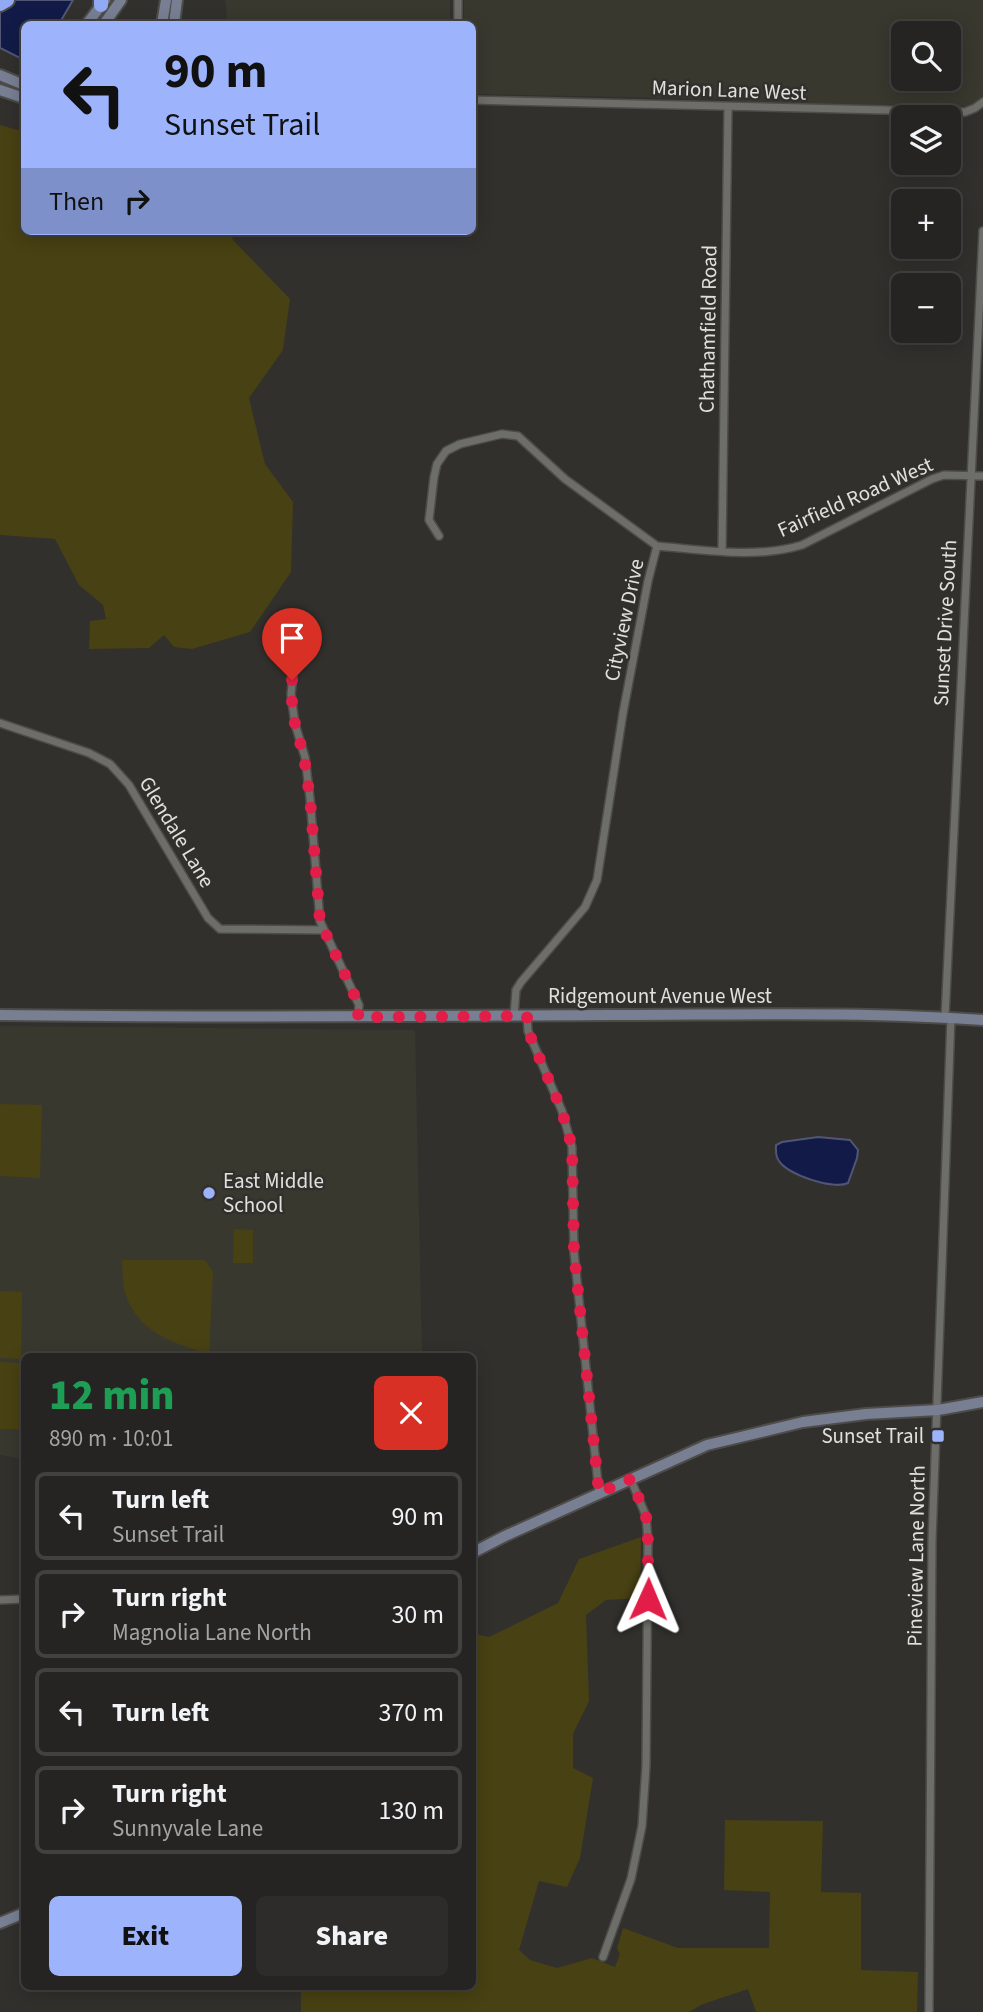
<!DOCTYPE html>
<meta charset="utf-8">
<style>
:root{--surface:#252422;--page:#2d2c2a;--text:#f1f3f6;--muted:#a3a4a5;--line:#424140;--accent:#9db4fd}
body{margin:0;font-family:"Source Sans 3",sans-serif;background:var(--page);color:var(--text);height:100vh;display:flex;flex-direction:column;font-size:26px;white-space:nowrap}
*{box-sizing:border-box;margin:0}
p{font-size:23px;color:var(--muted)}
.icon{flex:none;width:38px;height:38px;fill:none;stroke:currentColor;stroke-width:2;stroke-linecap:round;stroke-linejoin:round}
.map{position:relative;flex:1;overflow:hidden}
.sheet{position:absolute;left:21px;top:1353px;width:455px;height:637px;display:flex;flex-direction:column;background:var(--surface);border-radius:10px;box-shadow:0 4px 18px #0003,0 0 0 2px var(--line)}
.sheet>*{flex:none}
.guide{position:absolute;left:21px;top:21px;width:455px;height:214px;border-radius:10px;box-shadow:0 4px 18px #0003,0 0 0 2px var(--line);background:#9db4fd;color:#111;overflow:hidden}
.fabs{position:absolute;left:891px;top:21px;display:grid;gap:14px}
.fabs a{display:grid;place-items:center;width:70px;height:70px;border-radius:10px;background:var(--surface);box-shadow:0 4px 18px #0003,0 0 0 2px var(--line);font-size:35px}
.pin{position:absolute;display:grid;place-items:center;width:60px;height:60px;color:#fff;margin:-72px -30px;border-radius:50% 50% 50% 0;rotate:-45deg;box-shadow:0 0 7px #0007}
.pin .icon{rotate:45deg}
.me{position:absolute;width:77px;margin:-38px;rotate:1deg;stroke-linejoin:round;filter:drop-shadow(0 0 5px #0008)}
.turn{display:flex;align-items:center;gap:24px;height:147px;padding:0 28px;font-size:32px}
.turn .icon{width:91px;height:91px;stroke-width:2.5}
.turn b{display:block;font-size:49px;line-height:60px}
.then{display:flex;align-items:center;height:66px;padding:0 28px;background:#0003;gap:14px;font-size:26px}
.round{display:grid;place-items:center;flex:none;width:74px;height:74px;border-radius:10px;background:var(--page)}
.head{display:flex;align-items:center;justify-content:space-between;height:119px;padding:0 28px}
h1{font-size:42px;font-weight:800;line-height:52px;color:#1e9e55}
.primary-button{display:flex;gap:14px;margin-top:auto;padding:14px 28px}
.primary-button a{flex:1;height:80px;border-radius:10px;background:var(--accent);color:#111;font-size:28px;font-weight:800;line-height:80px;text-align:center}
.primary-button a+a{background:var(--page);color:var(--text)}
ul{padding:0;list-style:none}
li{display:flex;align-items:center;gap:21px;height:88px;margin:0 14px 10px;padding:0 14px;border:4px solid var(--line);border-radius:10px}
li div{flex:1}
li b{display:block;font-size:26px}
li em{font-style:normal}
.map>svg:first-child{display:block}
</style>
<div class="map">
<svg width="983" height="2012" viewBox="0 0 983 2012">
<rect width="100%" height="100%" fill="#31302d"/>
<path fill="#39382f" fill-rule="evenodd" d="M225,0H450V24H228Z
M464,0H983V107L738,103L726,99L473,94L472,24H464ZM903,33H948V79H903Z
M0,1026L415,1030L422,1356H24V1459L0,1455Z"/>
<path fill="#484113" d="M0,125L24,132V231H230L233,240L290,299L283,350L249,398L265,464L293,502L291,572L250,632L192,649L174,647L164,635L149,648L89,649L90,621L106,619L103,605L79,585L55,539L0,535Z
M0,1104L42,1105L40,1178L0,1176Z
M234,1229L253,1230V1263H233Z
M122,1260H205L213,1272L209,1354C173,1343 138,1333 125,1293C122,1283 123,1270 122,1260Z
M0,1291L22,1292L21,1359L0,1358Z
M0,1362L21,1363L20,1429H0Z
M641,1537L640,1598L606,1600L586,1615L589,1701L573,1734V1768L593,1778L580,1858L567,1887L539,1881L519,1950L530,1960L557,1968L592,1958L615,1967L620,1954L617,1948L623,1928L678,1948H769L770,1892L724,1890L725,1820L823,1821L821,1892L861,1893V1970L918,1972L917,2012H756L748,1989L703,2004L689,2012H301V1986H472L473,1634L489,1637L558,1603L579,1559Z"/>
<path fill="#121b47" stroke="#505674" stroke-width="2" d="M0,0H73L59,24H24V60L0,48Z
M818,1137L850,1140L858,1150L857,1158L848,1183C834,1190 788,1175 779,1161C775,1156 776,1151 776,1145L782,1142Z"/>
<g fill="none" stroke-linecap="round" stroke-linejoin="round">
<g stroke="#4d4c49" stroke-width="10">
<path id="street" d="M458,0V24
M472,100L965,112L975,108L983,102
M439,536L429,520L434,477L437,464L446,451L460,444L502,434L518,436L565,479L657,546
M657,546C705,550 756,559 802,545L932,479L944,475L983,476
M722,551L728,108
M294,666L291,694L295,724L305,757L310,798L320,921L359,1005L358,1017
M0,723L89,753L110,764L129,785L208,918L220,929L324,930
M514,1016L516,990L521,982L585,907L597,880L623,713L648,581L657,546
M527,1016L528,1031L562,1111L572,1147L574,1252L599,1493
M945,1017L983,231
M0,1600L24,1599
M603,1957L631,1879L642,1826L646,1766L648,1541L646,1516L631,1480
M929,2012L932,1541L951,1017"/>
</g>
<g stroke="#4d4c49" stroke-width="14">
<path id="secondary" d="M87,24L105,0
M104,24L121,0
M162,24L166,0
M174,24L177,0
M0,75L24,85
M0,90L24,98
M0,1015C203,1018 405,1016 608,1015C732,1015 859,1011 983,1020
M472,1553L505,1536L707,1445L803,1422L866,1414L938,1410L983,1402
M0,1923L24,1913"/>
</g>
<g stroke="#4d4c49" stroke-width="18">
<path id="highway" d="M101,0V5
M0,4L7,0"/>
</g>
<use href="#street" stroke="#6d6d69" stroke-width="7"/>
<use href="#secondary" stroke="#787f93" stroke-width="10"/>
<use href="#highway" stroke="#92a9f4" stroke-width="14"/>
</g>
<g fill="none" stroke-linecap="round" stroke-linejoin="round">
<path stroke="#e11d48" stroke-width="12" stroke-dasharray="0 21.6" d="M292,680L291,694L295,724L304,757L310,798L320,921L359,1005L358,1017L527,1016L528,1031L562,1111L572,1147L574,1252L599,1493L631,1479L646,1516L648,1541V1599"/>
</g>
<g fill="#9db4fd" stroke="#31302d" stroke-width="2.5">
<circle cx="209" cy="1193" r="7"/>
<rect x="931" y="1429" width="14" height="14" rx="3.5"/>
</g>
<g text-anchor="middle" stroke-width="5" stroke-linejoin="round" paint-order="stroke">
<g font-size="21" fill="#e0e0dd" stroke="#31302d">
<text transform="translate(729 90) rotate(2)" y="7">Marion Lane West</text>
<text transform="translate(708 329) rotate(-89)" y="7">Chathamfield Road</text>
<text transform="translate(855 497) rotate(-24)" y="7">Fairfield Road West</text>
<text transform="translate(624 620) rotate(-78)" y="7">Cityview Drive</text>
<text transform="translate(945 623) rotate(-87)" y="7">Sunset Drive South</text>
<text transform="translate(177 832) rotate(59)" y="7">Glendale Lane</text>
<text x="660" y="1003">Ridgemount Avenue West</text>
<text transform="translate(916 1556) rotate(-89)" y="7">Pineview Lane North</text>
</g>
<g font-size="21" fill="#e0e0dd" stroke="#31302d" text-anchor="start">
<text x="223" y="1188">East Middle<tspan x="223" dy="24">School</tspan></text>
<text x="924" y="1443" text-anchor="end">Sunset Trail</text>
</g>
</g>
</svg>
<div class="fabs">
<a><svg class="icon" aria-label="search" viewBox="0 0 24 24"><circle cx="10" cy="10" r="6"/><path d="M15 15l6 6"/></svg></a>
<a><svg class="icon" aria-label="layers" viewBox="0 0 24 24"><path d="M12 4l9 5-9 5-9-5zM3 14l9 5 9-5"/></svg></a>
<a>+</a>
<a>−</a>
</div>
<div class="pin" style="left:292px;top:680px;background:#d93025"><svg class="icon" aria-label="arrive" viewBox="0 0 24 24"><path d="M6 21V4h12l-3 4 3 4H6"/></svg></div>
<svg class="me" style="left:648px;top:1599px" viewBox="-20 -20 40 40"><path d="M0-17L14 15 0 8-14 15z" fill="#e11d48" stroke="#fff" stroke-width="4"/></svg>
<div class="guide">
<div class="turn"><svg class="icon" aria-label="left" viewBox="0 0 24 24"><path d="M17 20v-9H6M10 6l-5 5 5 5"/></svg><div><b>90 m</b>Sunset Trail</div></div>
<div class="then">Then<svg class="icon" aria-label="right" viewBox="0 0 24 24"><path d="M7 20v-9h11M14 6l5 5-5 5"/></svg></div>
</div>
<section class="sheet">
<div class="head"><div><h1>12 min</h1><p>890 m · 10:01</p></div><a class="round" style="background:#d93025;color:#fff"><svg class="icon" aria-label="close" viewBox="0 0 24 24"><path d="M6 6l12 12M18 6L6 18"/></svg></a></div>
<ul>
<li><svg class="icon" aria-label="left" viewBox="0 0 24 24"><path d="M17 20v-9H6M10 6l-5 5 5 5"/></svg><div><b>Turn left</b><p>Sunset Trail</p></div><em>90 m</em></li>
<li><svg class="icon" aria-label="right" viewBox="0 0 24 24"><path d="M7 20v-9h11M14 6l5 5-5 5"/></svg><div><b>Turn right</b><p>Magnolia Lane North</p></div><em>30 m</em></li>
<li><svg class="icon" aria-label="left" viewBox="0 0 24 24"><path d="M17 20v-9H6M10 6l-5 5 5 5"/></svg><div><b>Turn left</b></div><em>370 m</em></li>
<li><svg class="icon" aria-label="right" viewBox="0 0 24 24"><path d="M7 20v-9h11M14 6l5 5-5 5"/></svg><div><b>Turn right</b><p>Sunnyvale Lane</p></div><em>130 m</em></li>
</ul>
<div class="primary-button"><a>Exit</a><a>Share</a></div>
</section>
</div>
